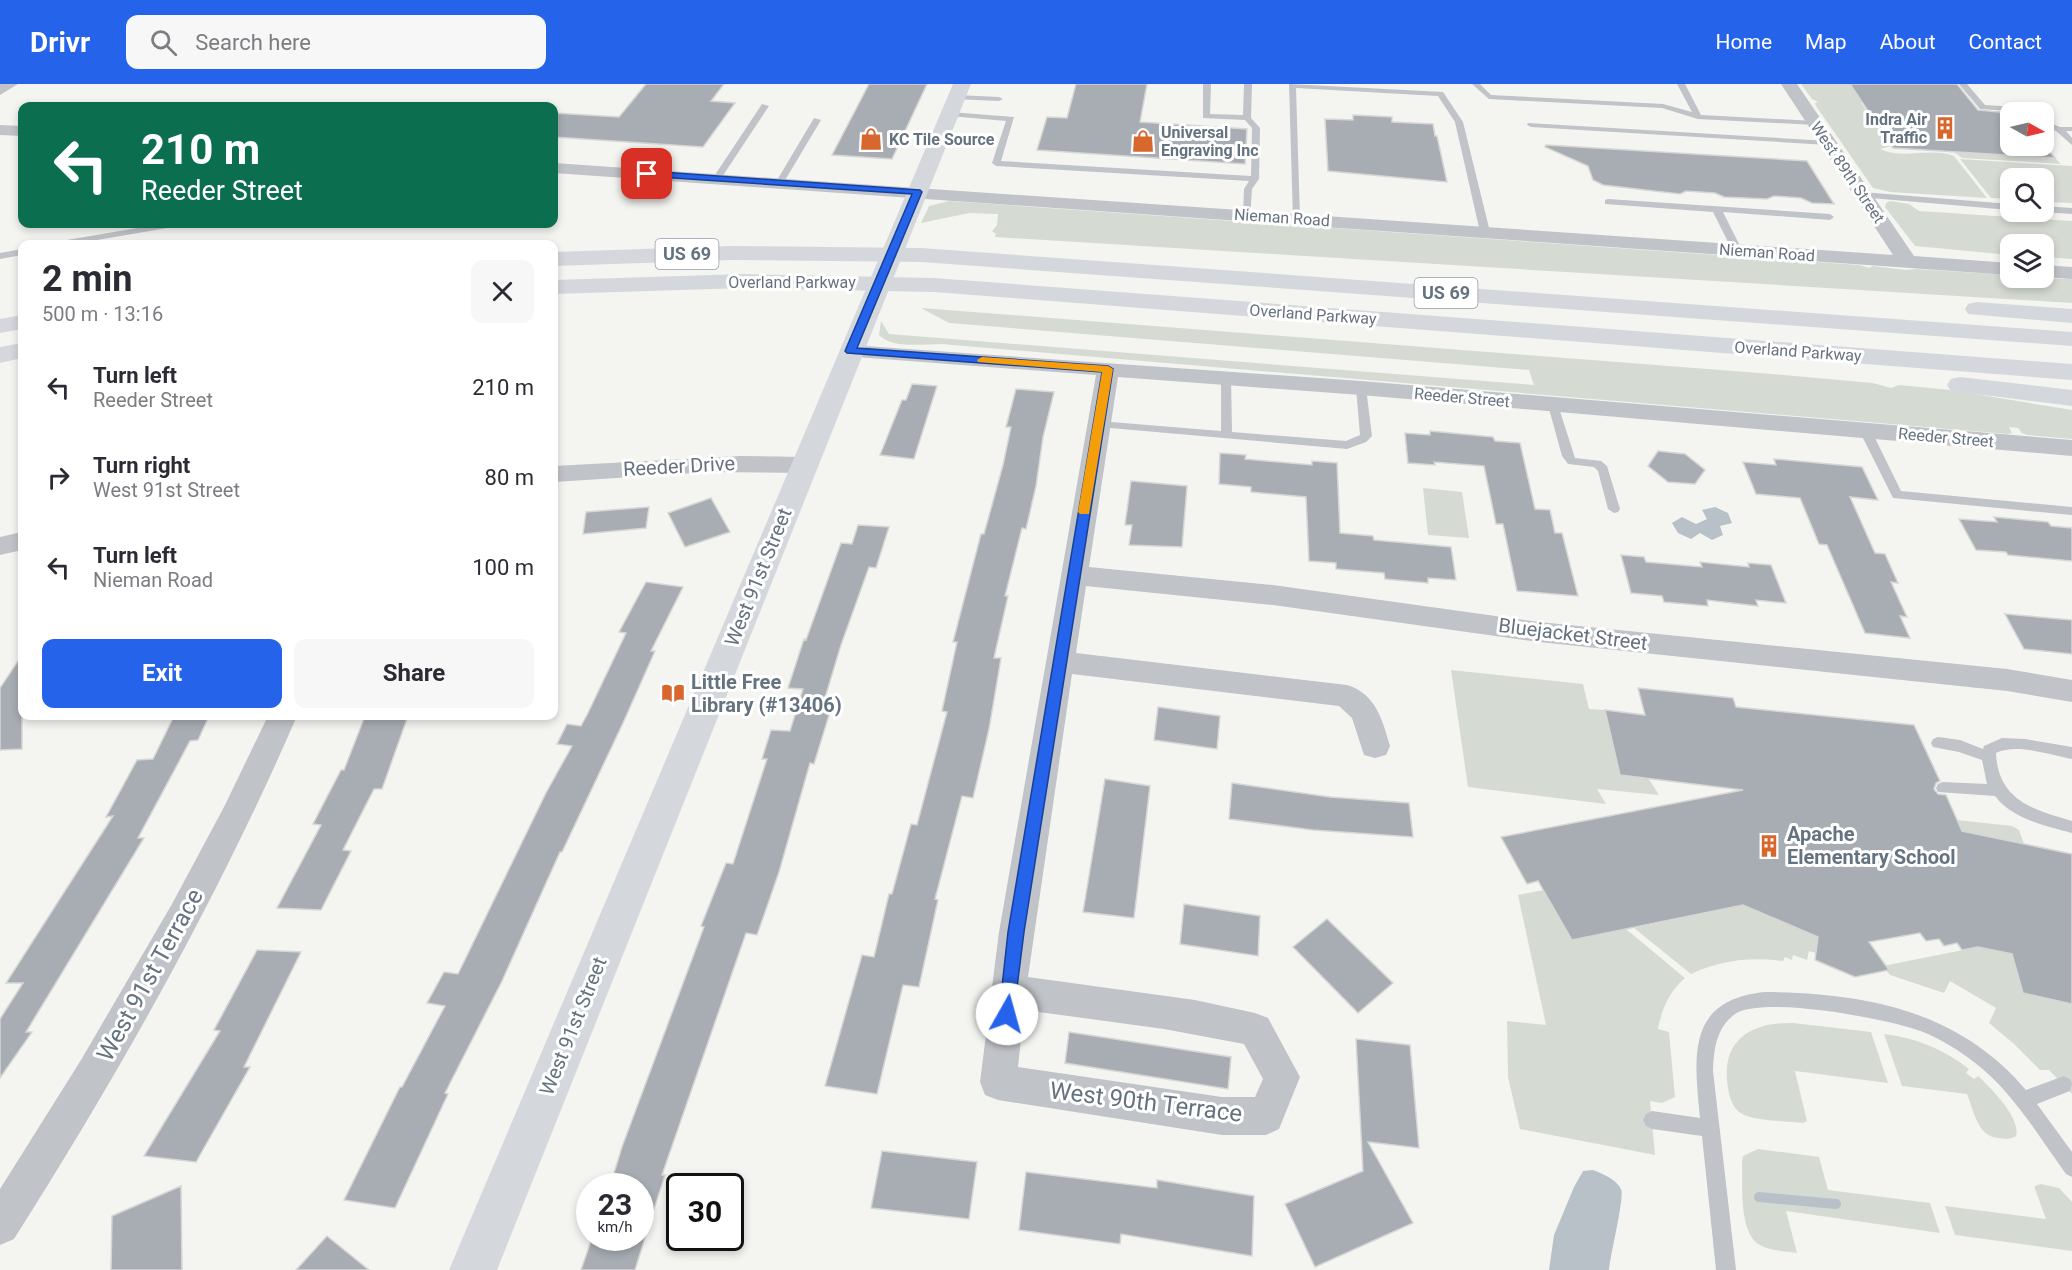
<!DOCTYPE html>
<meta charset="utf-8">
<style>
:root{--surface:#fff;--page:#f7f7f7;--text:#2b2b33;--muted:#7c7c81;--accent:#2563eb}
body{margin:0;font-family:Roboto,sans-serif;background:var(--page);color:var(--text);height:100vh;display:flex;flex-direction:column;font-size:22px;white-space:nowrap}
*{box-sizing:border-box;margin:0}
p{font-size:20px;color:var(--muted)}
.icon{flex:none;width:33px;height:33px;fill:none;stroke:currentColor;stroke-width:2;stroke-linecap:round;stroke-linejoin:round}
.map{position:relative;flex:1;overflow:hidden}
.drawer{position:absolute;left:18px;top:156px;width:540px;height:480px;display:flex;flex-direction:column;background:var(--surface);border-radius:12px;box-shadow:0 3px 9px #0003}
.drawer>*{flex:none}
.top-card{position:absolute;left:18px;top:18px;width:540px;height:126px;border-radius:12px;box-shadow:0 3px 9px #0003;background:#0b6e4f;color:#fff;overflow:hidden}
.needle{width:39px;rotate:98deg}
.controls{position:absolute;left:2000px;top:18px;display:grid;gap:12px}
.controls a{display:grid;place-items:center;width:54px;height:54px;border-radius:12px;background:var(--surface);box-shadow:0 3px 9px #0003;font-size:30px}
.speed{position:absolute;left:576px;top:1089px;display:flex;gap:12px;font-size:30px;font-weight:700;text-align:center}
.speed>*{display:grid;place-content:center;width:78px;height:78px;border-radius:50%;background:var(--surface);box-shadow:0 3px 9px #0003;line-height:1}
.speed small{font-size:15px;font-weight:400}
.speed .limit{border:3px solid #111;border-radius:9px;background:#fff;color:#111}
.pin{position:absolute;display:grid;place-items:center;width:51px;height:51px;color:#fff;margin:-26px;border-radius:12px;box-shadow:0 3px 9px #0006}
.me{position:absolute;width:66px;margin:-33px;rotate:7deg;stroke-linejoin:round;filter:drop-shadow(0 0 4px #0008)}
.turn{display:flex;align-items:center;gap:21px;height:126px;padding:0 24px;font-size:27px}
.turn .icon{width:78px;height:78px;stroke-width:2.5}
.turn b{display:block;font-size:42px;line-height:51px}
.round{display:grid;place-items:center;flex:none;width:63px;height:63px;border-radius:12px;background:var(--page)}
.head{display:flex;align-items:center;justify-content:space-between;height:102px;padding:0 24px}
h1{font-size:36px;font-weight:700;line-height:45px}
.action{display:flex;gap:12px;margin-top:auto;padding:12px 24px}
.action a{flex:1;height:69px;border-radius:12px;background:var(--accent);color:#fff;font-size:24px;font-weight:700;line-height:69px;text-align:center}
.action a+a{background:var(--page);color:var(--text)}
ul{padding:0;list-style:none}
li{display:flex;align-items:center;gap:18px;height:90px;padding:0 24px}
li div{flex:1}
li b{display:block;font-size:22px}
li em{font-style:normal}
header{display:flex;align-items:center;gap:36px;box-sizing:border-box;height:84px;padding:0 30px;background:var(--accent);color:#fff}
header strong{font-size:28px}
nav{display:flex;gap:33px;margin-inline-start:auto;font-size:21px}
.search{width:420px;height:54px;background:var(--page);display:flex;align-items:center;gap:15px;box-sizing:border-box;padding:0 21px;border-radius:12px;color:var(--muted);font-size:22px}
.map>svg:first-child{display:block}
</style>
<header>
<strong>Drivr</strong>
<div class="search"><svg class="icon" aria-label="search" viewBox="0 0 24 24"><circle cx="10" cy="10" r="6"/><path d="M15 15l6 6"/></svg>Search here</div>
<nav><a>Home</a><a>Map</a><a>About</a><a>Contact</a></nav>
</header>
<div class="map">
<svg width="2072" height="1186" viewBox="0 0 2072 1186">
<rect width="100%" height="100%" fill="#f4f5f1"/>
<path fill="#d5dbd3" d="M1801,0H1850L1932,22L1861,19L1892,62L1880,65C1903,76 1930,63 1954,72L1987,114L1890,108L1873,104L1816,22L1815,19L1818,18L1812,15Z
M1954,68L2055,74L2061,80L1962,74Z
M1960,75L2072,82V119L2043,118V94H2010V115L1991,114Z
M949,117L1859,181L1869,184L1873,182L1906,186L1916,185L2010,191V194L2072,195V219L995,153L996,150L992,147L997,141L998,130L969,129L921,139L929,122Z
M1890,117L1909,120L1919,127L2072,137V175L2043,173V160H2010V171L1915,162L1885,123L1886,119Z
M921,224L1772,290L1873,299L1891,304L1899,301L1951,306L2072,326V355L2027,351L2022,349L2018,344L2009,343L2012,349L2008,350L941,260C922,260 893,265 879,251L881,237L889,250L1534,301L1529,286L949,239Z
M1423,404L1462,408L1469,454L1428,451Z
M1451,586L1583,600L1589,625L1605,626L1620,691L1648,694L1659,711L1597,705L1606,720L1468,703Z
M1957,736L2012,742L2019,746L2024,760L1962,747Z
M1544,806L1572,856L1626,845L1685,894C1669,908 1662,924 1658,945L1669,948L1675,1013L1662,1019L1650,1017L1655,1071L1520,1045L1508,993L1507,937L1546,941L1518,811Z
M1743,821L1818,851L1816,869L1809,867L1807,876L1793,871L1792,876L1785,873L1783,877C1750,873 1722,876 1691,890L1634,844Z
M1978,863L2012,870L2023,909L2072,920V1010L2049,986H2040L2014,960L1989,939L1996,924L1950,897L1944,909L1890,891L1883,882Z
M1793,939L1871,948L1888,999L1795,987L1807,1037L1803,1039C1787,1037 1758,1037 1744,1031C1733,1026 1730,1015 1728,1004C1720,957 1750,938 1793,939Z
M1884,950C1916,954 1944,965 1969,985L1966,989L1974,995L1978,992C1991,1004 2021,1034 2016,1052C2010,1056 2005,1055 1998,1054C1977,1052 1974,1027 1967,1010L1902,1002Z
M1758,1065L1819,1073L1828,1106L1930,1119L1940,1149L1786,1127L1797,1169C1785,1167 1770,1167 1760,1161C1738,1149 1743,1100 1742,1077L1743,1072Z
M2041,1100L2059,1104L2072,1118V1167L1955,1151L1945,1122L2046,1135L2035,1105V1102Z"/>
<path fill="#b8c1c7" d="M1715,423L1728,429L1732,439L1720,442L1723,451L1712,456L1700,449L1691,455L1678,449L1672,439L1682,433L1696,440L1707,435L1702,426Z
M1593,1086C1603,1090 1616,1095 1621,1105C1625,1113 1610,1171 1609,1186H1549L1554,1151L1574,1103L1583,1087Z"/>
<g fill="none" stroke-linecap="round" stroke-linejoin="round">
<path stroke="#b8c1c7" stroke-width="10" d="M1759,1113L1836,1120"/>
</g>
<path fill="#a7adb3" stroke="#d6d6d4" stroke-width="1.5" d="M646,0H724L711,17L735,19L703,63L554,53V29L619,33Z
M869,0H927L892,75L832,71Z
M1076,0H1147L1140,38L1247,45L1245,80L1037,66L1047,33L1067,34Z
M1850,0H1957L1978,26L2010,29V62L2043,60L2055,74L1893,64Z
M1353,31L1392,33V38L1433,40L1435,52H1437L1447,98L1328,87L1325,35L1353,36Z
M1546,61L1807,77L1834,120L1812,119L1801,114L1774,112L1767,115L1724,113L1715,109L1686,107L1680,110L1603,101L1593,96L1588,82L1545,63Z
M912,300L937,302L914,375L880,371L902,316H906Z
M1016,305L1054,308L1043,353L1036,402L1026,445L1022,444L1005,512H1008L994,574H1001L989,645L973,714L962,712L935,815L938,816L919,903L903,901L877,1010L825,1002L862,871L874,873L889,810H892L911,740L917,741L947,628L942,627L957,558H953L981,450H984L1003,381L1011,343H1006Z
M1430,347L1493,353L1495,357L1520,359L1535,425L1550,426L1555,449H1562L1578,512L1517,507L1503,440H1496L1484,382L1434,378L1435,381L1408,379L1405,349L1430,351Z
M1658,367L1685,370L1705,386L1695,400L1668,398L1648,382Z
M1220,369L1246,371L1245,375L1312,381V377L1337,379L1340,449L1373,452L1374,456L1451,463L1456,496L1428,494V499L1385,495L1384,489L1336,485V479L1309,477L1306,413L1251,408V403L1219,400Z
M1774,375L1862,383L1878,416L1850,413L1875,469L1885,470L1898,499L1891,498L1907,533L1900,532L1910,554L1865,549L1827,461L1819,460L1800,414L1756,410L1743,378L1776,381Z
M1131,397L1187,402L1182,463L1129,461L1132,441H1125Z
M711,414L730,448L685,463L668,429Z
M649,423L646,444L583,450L586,428Z
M1994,433L2048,438L2051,442L2072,444V477L2008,471L2006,468L1976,466L1959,435L1997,438Z
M858,441L889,443L876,484L869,483L841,561L821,627L830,628L814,680L810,679L779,788L757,851L746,849L662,1091H665L645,1153L640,1152V1102H610L622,1063L704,843L701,842L726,779L733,780L767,675H762L771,646L790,647L803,605L788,604L804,555L806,556L841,459L852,460Z
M1621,471L1644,473L1646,478L1702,483L1700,478L1749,483L1748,479L1771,481L1786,519L1756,516L1758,522L1707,516L1708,522L1664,518L1662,512L1631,509Z
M646,498L683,503L651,567H655L623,639L562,768H560L502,897L445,1009L448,1010L395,1124L344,1116L400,1003H402L445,922L427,919L444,888L458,890L546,709L572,662L557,660L567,640L581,642L588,629L626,549L619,548Z
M2005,530L2072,536V570L2024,565Z
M22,571V665L0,666V604Z
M1638,604L1733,614L1736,623L1914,641L1940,697L1936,699L1934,705L1938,710L1946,711L1962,747L2072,770V920L2023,909L2012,870L1978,863L1962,866L1957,859L1944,862L1939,855L1926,857L1920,849L1869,858L1889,886L1855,893L1815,876L1818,853L1743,821L1572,856L1538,797L1527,800L1501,753L1743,706L1620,691L1605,626L1645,631Z
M1158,623L1220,632L1217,665L1154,656Z
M174,632H209L198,656L190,657L138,754H144L26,948H32L0,994V935L23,899H6L113,732L106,733L137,676L153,675Z
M365,632H408L382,705H374L343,766L351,767L321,826L277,824L321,741L313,740L341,686H344Z
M1105,695L1150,702L1134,834L1083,828Z
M1232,699L1330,713L1409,719L1413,753L1313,746L1229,735Z
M1184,820L1260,832L1258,872L1180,860Z
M1327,835L1393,899L1358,929L1293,863Z
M257,866L301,868L244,983H250L196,1078L144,1072L220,947L214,946Z
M1069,948L1231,973L1228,1005L1065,979Z
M1356,955L1410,961L1419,1064L1368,1058L1413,1139L1315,1183L1285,1120L1363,1087Z
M882,1067L977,1078L969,1135L871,1124Z
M1026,1088L1157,1104V1096L1254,1112L1252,1172L1121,1150L1120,1160L1019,1146Z
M181,1102L182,1186H111L112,1132Z
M327,1152L369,1186H296Z
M592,1154H645L635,1186H581Z"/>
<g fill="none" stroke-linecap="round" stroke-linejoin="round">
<path fill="#c0c3c7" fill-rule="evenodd" d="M1203,0H1211L1210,30L1243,31L1244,0H1252L1251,34L1260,44L1259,95L1252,105L1250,133L1243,131L1244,105L1249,97L996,82L992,79L1006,37L950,32L946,30L950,28L1014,33L1001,77L1251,92L1252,44L1245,36L1203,34Z
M1289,0L1443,8L1463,38L1490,148L1488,150L1480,148L1455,38L1438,12L1296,4L1300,134L1293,136Z
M1472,0H1480L1491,11L1663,20L1692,28L1677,0H1685L1701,31L1815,37L1819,39L1815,41L1698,35L1662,24L1489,15Z
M1959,0H1967L1985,21L2015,23L2027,28L1980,25Z
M957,11L999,13L1003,15L999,17L954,15V11Z
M762,20L769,22L720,96H714L713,94Z
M814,34L821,36L784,98L777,100L776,98Z
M2043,36L2060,43H2072V47H2066L2072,54V61L2056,47L2043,41Z
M1528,39L1828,57L1832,59L1828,61L1531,43L1527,41Z
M1862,108L2010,120V126L1859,113L1858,111Z
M1608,115L1830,130L1834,133L1830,136L1723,128L1742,166L1737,169L1732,166L1713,128L1605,120V116Z
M2043,122L2072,124V130L2042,128Z
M161,140H177L173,143L74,160H56L61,157Z
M22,165V171L0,175V169Z
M1226,291L1231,294L1232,348L1346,357L1360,351L1356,304L1361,301L1366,304L1372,352L1366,358L1347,365L1099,343L1094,340L1099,337L1221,347V294Z
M1553,318L1558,321L1575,374L1601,377L1607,382L1620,425L1618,428L1614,429L1608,425L1598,387L1594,383L1568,380L1562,372L1548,321Z
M1865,343L1871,346L1901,407L2072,423V431L1893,414L1859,346Z
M1938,653L1960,656L1983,665L1984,662L2002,654L2025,655L2072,663V675C2050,671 2017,659 1996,669C1998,716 2033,726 2072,737V749C2046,742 2012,735 1995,712L1938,708L1936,704L1938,700L1943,698L1987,700L1982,676L1959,668L1933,663L1931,659L1933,655Z
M1765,908C1865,909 1958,926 2026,1006L2064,992L2070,995L2072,999L2070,1007L2037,1020L2072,1068V1093L2066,1090C2038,1051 2012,1007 1974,978C1958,966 1941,955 1923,948C1891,935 1762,911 1735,930C1716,944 1714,965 1713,987L1736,1186H1716L1702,1052L1652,1045L1646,1042L1643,1036L1646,1030L1652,1027L1700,1034C1694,972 1686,916 1765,908Z"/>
<path fill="#c0c3c7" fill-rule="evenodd" d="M0,0H18L0,11Z
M1781,0H1797L1914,172L2010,179V191L554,89V79L1893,171Z
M0,41L22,42V52L0,51Z
M2043,181L2072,183V195L2043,193Z
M851,261L1361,297L2072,356V372L1361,311L1118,293L1089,483L1273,501L1539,538L2007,585L2072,596V618L2007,607L1539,558L1273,521L1086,502L1076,569L1347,601C1376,610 1382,635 1390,662L1386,671L1375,674L1364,671L1352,634L1339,622L1072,590L1028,893L1195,916L1255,929L1268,934L1300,993L1279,1045L1266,1051H1222L998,1016L985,1011L980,998L999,848L1096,291L843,272L840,267L843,262ZM1024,926L1164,945L1244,960L1263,995L1255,1013H1222L1018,983Z
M741,372L804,373L813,376L816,381L813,386L804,389L710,388L554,398V382Z
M22,448V466L0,471V453Z
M268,632H297C218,814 120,988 14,1155L0,1161V1105L81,976L172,820L224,723Z"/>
<path fill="#d4d8dc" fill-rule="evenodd" d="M953,0H971L497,1186H449Z"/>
<path fill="#d4d8dc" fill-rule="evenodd" d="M731,162L921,164L2072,248V262L921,178L731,176L554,182V168Z
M744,190L934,194L2072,280V296L934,208L744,204L554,210V196Z
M1977,218L2072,225V239L1968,230L1965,225L1968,220Z
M22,231V245L0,249V235Z
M22,259V274L0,279V263Z
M1960,293L2072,306V322L1951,307L1947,301L1951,295Z"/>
</g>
<path fill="#2563eb" stroke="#184099" stroke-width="1.5" d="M647,87L920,106L922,108L857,264L1108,282L1113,285L1024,848L1013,935L1007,938L1001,935L999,930L1008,848L1102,288L847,269L845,267L912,110L644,92V88Z"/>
<path fill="#f59e0b" d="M982,273L1108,282L1113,285L1089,430H1080L1078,428L1102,288L978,278L977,276Z"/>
<defs>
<g id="building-bare" transform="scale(1.8)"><path d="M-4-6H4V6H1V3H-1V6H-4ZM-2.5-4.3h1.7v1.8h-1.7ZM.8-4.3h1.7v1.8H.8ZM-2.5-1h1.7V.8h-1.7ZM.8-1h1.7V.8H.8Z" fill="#d8672e" stroke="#fff" stroke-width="2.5" paint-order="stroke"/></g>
<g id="shop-bare" transform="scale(1.8)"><path d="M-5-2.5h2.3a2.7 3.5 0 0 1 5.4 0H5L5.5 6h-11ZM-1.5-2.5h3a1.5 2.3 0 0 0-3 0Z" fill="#d8672e" stroke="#fff" stroke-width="2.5" paint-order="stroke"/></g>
<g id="library-bare" transform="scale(1.8)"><path d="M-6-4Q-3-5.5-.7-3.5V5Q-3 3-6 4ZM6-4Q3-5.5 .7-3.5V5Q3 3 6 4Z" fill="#d8672e" stroke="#fff" stroke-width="2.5" paint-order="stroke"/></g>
</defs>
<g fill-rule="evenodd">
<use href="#building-bare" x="1945" y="44"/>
<use href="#shop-bare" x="871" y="55"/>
<use href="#shop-bare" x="1143" y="57"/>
<use href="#library-bare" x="673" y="609"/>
<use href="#building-bare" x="1769" y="762"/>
</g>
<g text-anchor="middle" stroke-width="6" stroke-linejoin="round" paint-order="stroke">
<g font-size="16" font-weight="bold" fill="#657280" stroke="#fff" text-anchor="start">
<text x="1927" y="41" text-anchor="end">Indra Air<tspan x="1927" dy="18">Traffic</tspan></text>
<text x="1161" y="54">Universal<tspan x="1161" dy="18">Engraving Inc</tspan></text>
<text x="889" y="61">KC Tile Source</text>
</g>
<g font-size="16" fill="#657280" stroke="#fff">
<text transform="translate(1848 88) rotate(56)" y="6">West 89th Street</text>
<text transform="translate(1282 133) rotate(4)" y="6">Nieman Road</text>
<text transform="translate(1767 168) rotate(4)" y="6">Nieman Road</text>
<text x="792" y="204">Overland Parkway</text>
<text transform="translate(1313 230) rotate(4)" y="6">Overland Parkway</text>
<text transform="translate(1798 267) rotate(4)" y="6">Overland Parkway</text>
<text transform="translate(1462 313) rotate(5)" y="6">Reeder Street</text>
<text transform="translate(1946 353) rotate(5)" y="6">Reeder Street</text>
</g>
<g fill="#fff" stroke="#939ca6" stroke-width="1.5">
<rect x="655.5" y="155" width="63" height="30" rx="4.5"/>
<rect x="1414.5" y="194" width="63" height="30" rx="4.5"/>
</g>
<g font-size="18" font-weight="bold" fill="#657280">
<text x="687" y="176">US 69</text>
<text x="1446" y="215">US 69</text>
</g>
<g font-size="20" fill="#657280" stroke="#fff">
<text transform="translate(679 382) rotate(-3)" y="7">Reeder Drive</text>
<text transform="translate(758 493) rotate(-68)" y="7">West 91st Street</text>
<text transform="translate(1573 550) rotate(7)" y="7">Bluejacket Street</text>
<text transform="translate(573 942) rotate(-68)" y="7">West 91st Street</text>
</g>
<g font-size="20" font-weight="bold" fill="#657280" stroke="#fff" text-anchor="start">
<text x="691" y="605">Little Free<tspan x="691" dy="23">Library (#13406)</tspan></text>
<text x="1787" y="757">Apache<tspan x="1787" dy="23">Elementary School</tspan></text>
</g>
<g font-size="24" fill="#657280" stroke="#fff">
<text transform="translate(150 891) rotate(-61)" y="8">West 91st Terrace</text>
<text transform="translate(1146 1018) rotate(7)" y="8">West 90th Terrace</text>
</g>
</g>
</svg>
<div class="controls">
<a><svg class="needle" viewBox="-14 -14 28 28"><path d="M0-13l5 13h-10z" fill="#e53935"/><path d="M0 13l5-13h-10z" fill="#7c7c81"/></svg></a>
<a><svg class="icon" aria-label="search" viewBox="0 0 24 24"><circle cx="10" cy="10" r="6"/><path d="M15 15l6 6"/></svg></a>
<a><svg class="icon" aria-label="layers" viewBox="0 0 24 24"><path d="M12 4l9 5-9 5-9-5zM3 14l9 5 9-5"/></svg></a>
</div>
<div class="speed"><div>23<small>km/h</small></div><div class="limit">30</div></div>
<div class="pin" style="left:647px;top:90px;background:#d93025"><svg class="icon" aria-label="arrive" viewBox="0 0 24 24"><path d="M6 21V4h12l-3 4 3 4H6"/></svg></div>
<svg class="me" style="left:1007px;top:930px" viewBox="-20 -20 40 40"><circle r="19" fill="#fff"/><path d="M0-13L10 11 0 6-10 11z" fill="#2563eb"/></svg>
<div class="top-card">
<div class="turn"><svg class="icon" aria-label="left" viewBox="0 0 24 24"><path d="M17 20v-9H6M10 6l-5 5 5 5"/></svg><div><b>210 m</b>Reeder Street</div></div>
</div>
<section class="drawer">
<div class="head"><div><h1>2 min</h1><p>500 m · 13:16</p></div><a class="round"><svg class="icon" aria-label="close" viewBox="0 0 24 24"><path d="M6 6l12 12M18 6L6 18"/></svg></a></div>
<ul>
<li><svg class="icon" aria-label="left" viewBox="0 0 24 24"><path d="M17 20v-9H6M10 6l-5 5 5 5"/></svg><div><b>Turn left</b><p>Reeder Street</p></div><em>210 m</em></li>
<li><svg class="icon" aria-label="right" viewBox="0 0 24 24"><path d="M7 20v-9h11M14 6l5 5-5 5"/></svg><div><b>Turn right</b><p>West 91st Street</p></div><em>80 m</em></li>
<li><svg class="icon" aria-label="left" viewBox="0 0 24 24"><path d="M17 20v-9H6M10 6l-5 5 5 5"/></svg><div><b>Turn left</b><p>Nieman Road</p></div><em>100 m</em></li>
</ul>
<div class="action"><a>Exit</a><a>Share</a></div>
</section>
</div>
